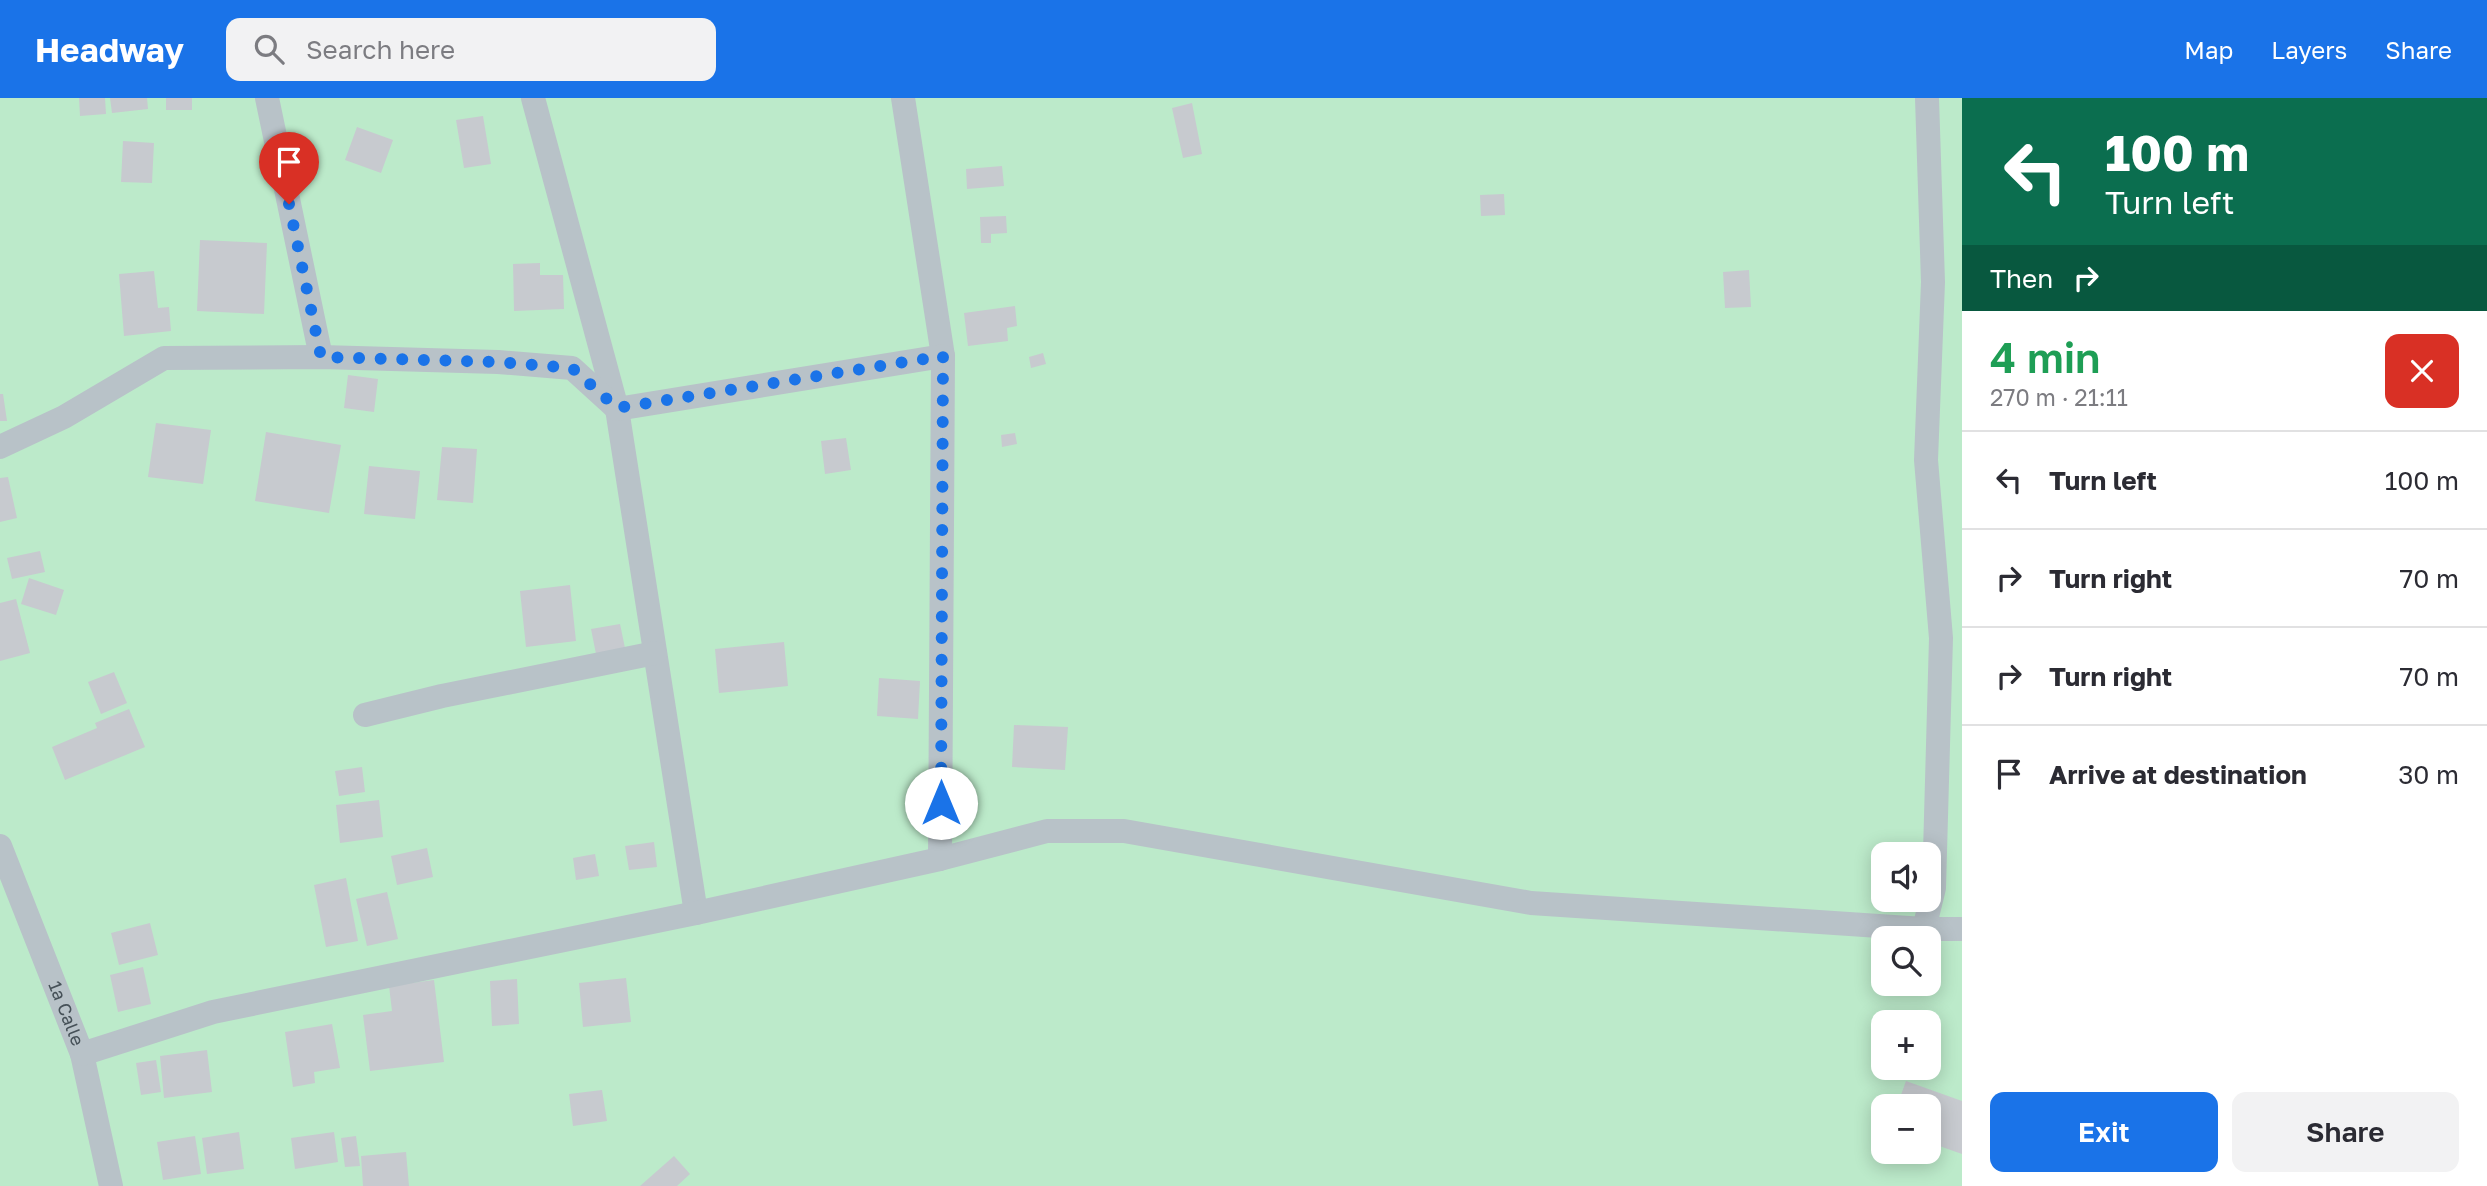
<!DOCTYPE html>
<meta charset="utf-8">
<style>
:root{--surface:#fff;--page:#f2f2f3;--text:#2b2b33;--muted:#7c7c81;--line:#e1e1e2;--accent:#1a73e8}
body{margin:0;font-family:"Golos Text",sans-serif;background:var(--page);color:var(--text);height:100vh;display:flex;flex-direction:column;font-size:26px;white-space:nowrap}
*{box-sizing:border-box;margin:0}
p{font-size:23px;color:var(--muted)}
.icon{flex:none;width:38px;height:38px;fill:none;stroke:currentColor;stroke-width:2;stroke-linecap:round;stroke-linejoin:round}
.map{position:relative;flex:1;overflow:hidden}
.details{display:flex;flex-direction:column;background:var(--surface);width:525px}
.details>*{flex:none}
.top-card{background:#0b6e4f;color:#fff;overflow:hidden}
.tools{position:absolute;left:1871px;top:744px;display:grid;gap:14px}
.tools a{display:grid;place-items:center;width:70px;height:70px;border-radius:14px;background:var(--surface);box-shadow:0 4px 18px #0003;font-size:35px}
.pin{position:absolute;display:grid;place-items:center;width:60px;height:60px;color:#fff;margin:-72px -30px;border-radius:50% 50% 50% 0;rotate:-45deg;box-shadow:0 0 7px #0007}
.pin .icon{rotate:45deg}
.me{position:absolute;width:77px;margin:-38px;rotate:0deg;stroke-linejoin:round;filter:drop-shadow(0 0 5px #0008)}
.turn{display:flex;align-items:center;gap:24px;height:147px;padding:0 28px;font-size:32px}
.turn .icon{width:91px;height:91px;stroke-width:2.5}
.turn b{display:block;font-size:49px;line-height:60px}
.then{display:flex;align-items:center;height:66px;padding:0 28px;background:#0003;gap:14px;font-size:26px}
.round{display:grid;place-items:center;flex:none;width:74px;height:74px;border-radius:14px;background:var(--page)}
.summary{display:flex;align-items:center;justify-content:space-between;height:119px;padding:0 28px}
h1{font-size:42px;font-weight:600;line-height:52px;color:#1e9e55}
.action{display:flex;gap:14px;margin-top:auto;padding:14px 28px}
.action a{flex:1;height:80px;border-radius:14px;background:var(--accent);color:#fff;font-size:28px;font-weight:600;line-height:80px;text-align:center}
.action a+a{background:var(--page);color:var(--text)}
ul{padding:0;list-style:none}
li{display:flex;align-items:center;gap:21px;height:98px;padding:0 28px;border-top:2px solid var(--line)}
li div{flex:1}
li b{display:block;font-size:26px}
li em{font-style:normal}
header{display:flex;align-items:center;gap:42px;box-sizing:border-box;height:98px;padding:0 35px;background:var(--accent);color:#fff}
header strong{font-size:33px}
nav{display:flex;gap:38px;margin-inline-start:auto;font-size:24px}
.search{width:490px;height:63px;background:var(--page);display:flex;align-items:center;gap:18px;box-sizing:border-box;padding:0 24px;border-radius:14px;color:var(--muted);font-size:26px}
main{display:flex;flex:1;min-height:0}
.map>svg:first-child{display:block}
</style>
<header>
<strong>Headway</strong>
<div class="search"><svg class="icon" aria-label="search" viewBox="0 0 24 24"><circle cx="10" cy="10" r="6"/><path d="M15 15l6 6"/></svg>Search here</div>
<nav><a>Map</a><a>Layers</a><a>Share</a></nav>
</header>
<main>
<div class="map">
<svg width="1962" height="1088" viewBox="0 0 1962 1088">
<rect width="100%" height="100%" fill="#efecec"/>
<path fill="#bceaca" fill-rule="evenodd" d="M0,0H1962V1088H0ZM1883,756H1928V802H1883ZM1883,840H1928V886H1883ZM1883,924H1928V970H1883ZM1883,1008H1928V1054H1883Z"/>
<path fill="#c7cacf" d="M79,0H105L106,16L80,18Z
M110,0H147L148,11L112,15Z
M166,0H192V12H166Z
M1192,5L1202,56L1183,60L1172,10Z
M483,18L491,66L464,70L456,22Z
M357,29L393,42L381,75L345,62Z
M123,43L154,45L152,85L121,84Z
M1002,68L1004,88L967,91L966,71Z
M1504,96L1505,117L1481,118L1480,97Z
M1006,118L1007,135L991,136V145H981L980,119Z
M200,142L267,145L264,216L197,213Z
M540,165V177H563L564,211L514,213L513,166Z
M1749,172L1751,209L1725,210L1723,174Z
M154,173L158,210L169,209L171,233L124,238L119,176Z
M1015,208L1017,228L1007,230L1008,243L968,248L964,215Z
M1043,255L1046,266L1031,270L1029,259Z
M348,277L378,281L374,314L344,310Z
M0,296H3L7,323H0Z
M156,325L211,332L203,386L148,379Z
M266,334L341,347L329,415L255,403Z
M1015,335L1017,346L1002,349L1001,337Z
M846,340L851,372L825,376L821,343Z
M442,349L477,351L473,405L437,402Z
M369,368L420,373L415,421L364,416Z
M8,379L17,420L0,424V380Z
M40,453L45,474L12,481L7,460Z
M29,480L64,492L56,517L21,506Z
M570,487L576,543L526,549L520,493Z
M16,501L30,555L0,563V505Z
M620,526L625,550L596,556L591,531Z
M784,544L788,588L719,595L715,551Z
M114,574L127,605L101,616L88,584Z
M879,580L920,583L918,621L877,618Z
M129,611L145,649L65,682L52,649L97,630L95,625Z
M1014,627L1068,629L1065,672L1012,669Z
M362,669L365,694L339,698L335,673Z
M379,702L383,739L340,745L336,707Z
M654,744L657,769L629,772L625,748Z
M427,750L433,779L397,787L391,758Z
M595,756L599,778L576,782L573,760Z
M346,780L358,843L326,849L314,787Z
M387,794L398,841L367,848L356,801Z
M150,825L158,857L119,867L111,835Z
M143,869L151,906L118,914L110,877Z
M626,880L631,924L583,929L579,885Z
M517,881L519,926L492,928L490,883Z
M434,882L444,964L370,973L363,917L392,913L389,888Z
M332,926L340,970L314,974L315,985L293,989L285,934Z
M207,952L212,994L164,1000L160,958Z
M156,962L161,994L141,997L136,965Z
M1906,983L1962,1003V1056L1928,1044V1008H1897Z
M602,992L607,1023L573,1028L569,996Z
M239,1034L244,1071L207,1076L202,1040Z
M334,1034L338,1064L295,1071L291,1040Z
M195,1038L201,1076L163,1082L157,1044Z
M356,1038L360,1068L345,1069L341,1040Z
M406,1054L409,1088H363L361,1058Z
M674,1058L690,1076L677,1088H640Z"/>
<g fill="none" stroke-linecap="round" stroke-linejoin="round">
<g stroke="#b8c2c8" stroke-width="24">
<path d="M267,0L321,259"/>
<path d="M533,0L617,311L696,815"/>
<path d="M903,0L943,258L940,761"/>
<path d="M0,349L64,319L164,260L321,259L498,264L572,270L617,311L943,258"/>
<path d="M365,617L442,598L655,555"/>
<path id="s1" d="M0,748L82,956L111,1088"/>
<path d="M1924,831L1934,790L1941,540L1926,362L1933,184L1927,0"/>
<path d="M82,956L213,914L696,815L940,761L1047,733H1124L1531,805L1924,831H1962"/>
</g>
</g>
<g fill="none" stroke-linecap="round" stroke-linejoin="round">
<path stroke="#1a73e8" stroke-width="12" stroke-dasharray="0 21.6" d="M289,106L321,259L498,264L572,270L617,310L943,258L941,705"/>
</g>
<g text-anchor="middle" stroke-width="5" stroke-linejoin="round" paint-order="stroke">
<g font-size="18" fill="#465158" stroke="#fff">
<text dy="6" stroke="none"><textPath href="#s1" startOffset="180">1a Calle</textPath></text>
</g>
</g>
</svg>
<div class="tools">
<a><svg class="icon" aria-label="sound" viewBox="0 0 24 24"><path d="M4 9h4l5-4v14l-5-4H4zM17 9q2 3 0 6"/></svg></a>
<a><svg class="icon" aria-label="search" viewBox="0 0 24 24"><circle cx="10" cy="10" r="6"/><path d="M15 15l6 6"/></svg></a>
<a>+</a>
<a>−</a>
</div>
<div class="pin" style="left:289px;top:106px;background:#d93025"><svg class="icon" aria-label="arrive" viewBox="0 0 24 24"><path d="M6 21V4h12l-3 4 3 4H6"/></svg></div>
<svg class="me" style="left:941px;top:705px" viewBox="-20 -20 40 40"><circle r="19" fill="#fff"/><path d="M0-13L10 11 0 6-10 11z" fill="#1a73e8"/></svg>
</div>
<section class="details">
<div class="top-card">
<div class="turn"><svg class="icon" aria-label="left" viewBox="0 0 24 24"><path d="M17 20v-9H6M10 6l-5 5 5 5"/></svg><div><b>100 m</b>Turn left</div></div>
<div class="then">Then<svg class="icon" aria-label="right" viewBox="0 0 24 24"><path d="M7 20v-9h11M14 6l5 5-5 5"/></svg></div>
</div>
<div class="summary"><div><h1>4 min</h1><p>270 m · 21:11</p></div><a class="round" style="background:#d93025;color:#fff"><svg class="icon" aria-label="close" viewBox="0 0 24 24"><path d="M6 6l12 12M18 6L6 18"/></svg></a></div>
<ul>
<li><svg class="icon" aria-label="left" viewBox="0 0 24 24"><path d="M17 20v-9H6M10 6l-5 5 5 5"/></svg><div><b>Turn left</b></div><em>100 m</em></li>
<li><svg class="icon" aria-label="right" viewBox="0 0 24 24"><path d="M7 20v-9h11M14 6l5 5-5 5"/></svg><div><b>Turn right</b></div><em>70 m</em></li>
<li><svg class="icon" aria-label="right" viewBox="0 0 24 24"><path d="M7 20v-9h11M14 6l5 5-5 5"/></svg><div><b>Turn right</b></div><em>70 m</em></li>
<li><svg class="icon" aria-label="arrive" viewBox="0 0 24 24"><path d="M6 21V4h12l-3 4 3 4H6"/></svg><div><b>Arrive at destination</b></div><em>30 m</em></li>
</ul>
<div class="action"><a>Exit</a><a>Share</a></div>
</section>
</main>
